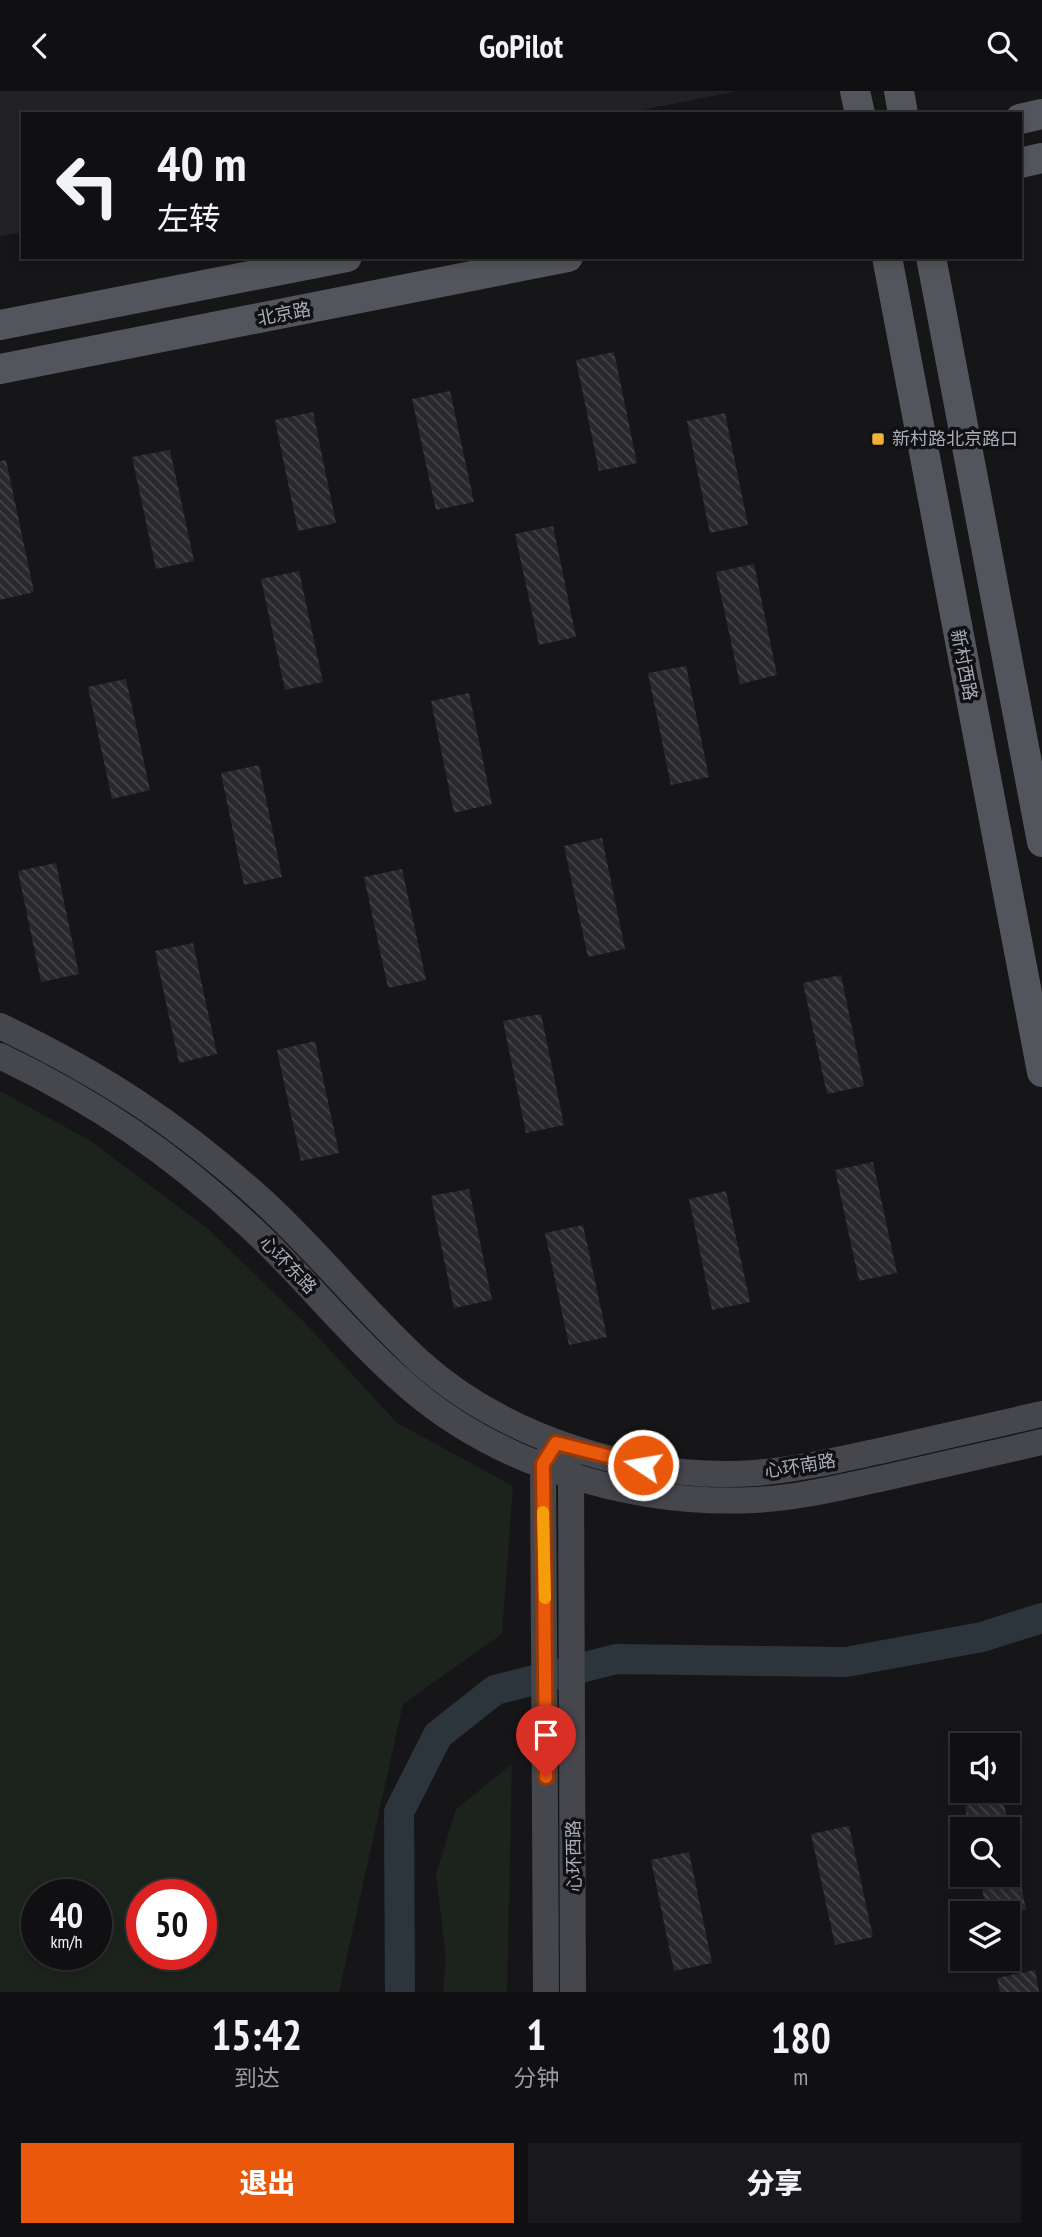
<!DOCTYPE html>
<html lang="zh">
<meta charset="utf-8">
<style>
:root{--surface:#101012;--page:#19191b;--text:#f1f3f6;--muted:#9c9d9f;--line:#303032;--accent:#ea580c}
body{margin:0;font-family:"PT Sans Narrow","Noto Sans SC",sans-serif;background:var(--page);color:var(--text);height:100vh;display:flex;flex-direction:column;font-size:26px;white-space:nowrap}
*{box-sizing:border-box;margin:0}
p{font-size:23px;color:var(--muted)}
.icon{flex:none;width:38px;height:38px;fill:none;stroke:currentColor;stroke-width:2;stroke-linecap:round;stroke-linejoin:round}
.map{position:relative;height:1901px;overflow:hidden}
.drawer{display:flex;flex-direction:column;background:var(--surface);flex:1}
.drawer>*{flex:none}
.banner{position:absolute;left:21px;top:21px;width:1001px;height:147px;border-radius:0px;box-shadow:0 4px 10px #0003,0 0 0 2px var(--line);background:#101012;color:var(--text);overflow:hidden}
.buttons{position:absolute;left:950px;top:1642px;display:grid;gap:14px}
.buttons a{display:grid;place-items:center;width:70px;height:70px;border-radius:0px;background:var(--surface);box-shadow:0 4px 10px #0003,0 0 0 2px var(--line);font-size:35px}
.speed{position:absolute;left:21px;top:1788px;display:flex;gap:14px;font-size:35px;font-weight:700;text-align:center}
.speed>*{display:grid;place-content:center;width:91px;height:91px;border-radius:50%;background:var(--surface);box-shadow:0 4px 10px #0003,0 0 0 2px var(--line);line-height:1}
.speed small{font-size:18px;font-weight:400}
.speed .limit{border:10px solid #d22;background:#fff;color:#111}
.pin{position:absolute;display:grid;place-items:center;width:60px;height:60px;color:#fff;margin:-72px -30px;border-radius:50% 50% 50% 0;rotate:-45deg;box-shadow:0 0 7px #0007}
.pin .icon{rotate:45deg}
.me{position:absolute;width:77px;margin:-38px;rotate:282deg;stroke-linejoin:round;filter:drop-shadow(0 0 5px #0008)}
.turn{display:flex;align-items:center;gap:24px;height:147px;padding:0 21px;font-size:32px}
.turn .icon{width:91px;height:91px;stroke-width:2.5}
.turn b{display:block;font-size:49px;line-height:60px}
.eta{display:flex;justify-content:space-evenly;align-items:center;height:119px;text-align:center}
.eta b{font-size:42px;font-weight:800;line-height:49px}
.action{display:flex;gap:14px;margin-top:auto;padding:14px 21px}
.action a{flex:1;height:80px;border-radius:0px;background:var(--accent);color:#fff;font-size:28px;font-weight:800;line-height:80px;text-align:center}
.action a+a{background:var(--page);color:var(--text)}
header{display:flex;justify-content:space-between;align-items:center;height:91px;padding:0 21px;background:var(--surface);font-size:32px;font-weight:800}
.map>svg:first-child{display:block}
</style>
<header><svg class="icon" aria-label="back" viewBox="0 0 24 24"><path d="M15 5l-7 7 7 7"/></svg>GoPilot<svg class="icon" aria-label="search" viewBox="0 0 24 24"><circle cx="10" cy="10" r="6"/><path d="M15 15l6 6"/></svg></header>
<div class="map">
<svg width="1042" height="1901" viewBox="0 0 1042 1901">
<defs>
<pattern id="building-back-hatch" width="6" height="6" patternUnits="userSpaceOnUse" patternTransform="scale(1.75)"><rect width="6" height="6" fill="#29292c"/><path d="M-1 5l2 2M0 0l6 6M5-1l2 2" fill="none" stroke="#454548"/></pattern>
</defs>
<rect width="100%" height="100%" fill="#161618"/>
<path fill="#222225" d="M0,0H738L622,23H23V141L0,145Z"/>
<path fill="#1c231d" fill-rule="evenodd" d="M0,1000L89,1049L207,1137L305,1232L397,1332L513,1395L502,1543L403,1613L339,1901H0ZM37,1804H96V1864H37ZM142,1804H201V1864H142Z
M512,1673L507,1901H443L446,1868L436,1783L456,1718Z"/>
<g fill="none" stroke-linecap="round" stroke-linejoin="round">
<path stroke="#2c353c" stroke-width="30" d="M400,1901L399,1721L438,1644L495,1599L616,1568L846,1571L982,1546L1042,1527"/>
</g>
<path fill="url(#building-back-hatch)" d="M614,261L637,372L599,380L576,269Z
M450,300L474,411L436,419L412,308Z
M313,321L336,432L298,440L275,329Z
M725,322L748,434L710,442L687,330Z
M170,359L194,470L156,478L132,366Z
M6,369L34,501L0,509V370Z
M553,435L576,546L539,554L515,443Z
M754,473L777,584L740,593L716,481Z
M299,480L323,591L285,599L261,488Z
M686,575L709,686L671,694L648,582Z
M126,588L150,699L112,708L88,596Z
M469,602L492,713L454,722L431,610Z
M259,674L282,786L244,794L221,682Z
M602,747L625,858L588,866L564,755Z
M56,772L79,883L41,891L18,780Z
M402,778L426,889L388,897L364,786Z
M193,852L217,963L179,972L155,860Z
M841,884L864,995L827,1003L803,892Z
M541,923L564,1034L526,1042L503,930Z
M315,950L339,1062L301,1070L277,959Z
M873,1071L897,1182L859,1190L835,1079Z
M469,1098L492,1209L454,1217L431,1105Z
M726,1100L750,1211L712,1219L689,1108Z
M583,1134L607,1246L569,1254L545,1142Z
M1003,1707L1009,1738H969L965,1715Z
M849,1735L873,1846L835,1854L811,1743Z
M689,1761L712,1872L674,1880L651,1769Z
M979,1783H1019L1026,1819L987,1822Z
M1035,1879L1039,1901H1000L997,1887Z"/>
<g fill="none" stroke-linecap="round" stroke-linejoin="round">
<path stroke="#45474d" stroke-width="26" d="M0,935C103,984 179,1034 264,1111C318,1161 365,1220 419,1270C504,1347 640,1390 754,1382C797,1379 841,1368 884,1359C936,1347 989,1335 1042,1323
M0,965C94,1010 171,1062 247,1133C302,1183 347,1242 403,1291C495,1374 632,1415 754,1409C798,1407 841,1396 884,1387C937,1375 989,1363 1042,1351
M564,1369L571,1383L573,1901
M546,1901L543,1373L551,1360"/>
<path stroke="#53555c" stroke-width="30" d="M855,0L860,23
M899,0L903,23
M1020,28L1042,23
M1020,72L1042,67
M887,166L1042,981
M931,166L1042,751
M0,234L347,166
M0,278L568,166"/>
</g>
<g fill="none" stroke-linecap="round" stroke-linejoin="round">
<g stroke="#983908" stroke-width="18">
<path id="route" d="M546,1686L543,1373L556,1352L643,1374"/>
</g>
<use href="#route" stroke="#ea580c" stroke-width="12"/>
<path stroke="#f59e0b" stroke-width="12" d="M543,1421L545,1507"/>
</g>
<rect fill="#f2b134" stroke="#111113" stroke-width="2.5" x="871" y="341" width="14" height="14" rx="3.5"/>
<g text-anchor="middle" stroke-width="7" stroke-linejoin="round" paint-order="stroke">
<g font-size="18" fill="#a8adb8" stroke="#111113">
<text transform="translate(284 223) rotate(-11)" y="6">北京路</text>
<text transform="translate(964 574) rotate(79)" y="6">新村西路</text>
<text transform="translate(288 1174) rotate(46)" y="6">心环东路</text>
<text transform="translate(800 1375) rotate(-9)" y="6">心环南路</text>
<text transform="translate(574 1765) rotate(-91)" y="6">心环西路</text>
</g>
<g font-size="18" fill="#a8adb8" stroke="#111113" text-anchor="start">
<text x="892" y="354">新村路北京路口</text>
</g>
</g>
</svg>
<div class="buttons">
<a><svg class="icon" aria-label="sound" viewBox="0 0 24 24"><path d="M4 9h4l5-4v14l-5-4H4zM17 9q2 3 0 6"/></svg></a>
<a><svg class="icon" aria-label="search" viewBox="0 0 24 24"><circle cx="10" cy="10" r="6"/><path d="M15 15l6 6"/></svg></a>
<a><svg class="icon" aria-label="layers" viewBox="0 0 24 24"><path d="M12 4l9 5-9 5-9-5zM3 14l9 5 9-5"/></svg></a>
</div>
<div class="speed"><div>40<small>km/h</small></div><div class="limit">50</div></div>
<div class="pin" style="left:546px;top:1686px;background:#d93025"><svg class="icon" aria-label="arrive" viewBox="0 0 24 24"><path d="M6 21V4h12l-3 4 3 4H6"/></svg></div>
<svg class="me" style="left:643px;top:1374px" viewBox="-20 -20 40 40"><circle r="17" fill="#ea580c" stroke="#fff" stroke-width="3"/><path d="M0-11L8 9 0 5-8 9z" fill="#fff"/></svg>
<div class="banner">
<div class="turn"><svg class="icon" aria-label="left" viewBox="0 0 24 24"><path d="M17 20v-9H6M10 6l-5 5 5 5"/></svg><div><b>40 m</b>左转</div></div>
</div>
</div>
<section class="drawer">
<div class="eta">
<div><b>15:42</b><p>到达</p></div>
<div><b>1</b><p>分钟</p></div>
<div><b>180</b><p>m</p></div>
</div>
<div class="action"><a>退出</a><a>分享</a></div>
</section>
